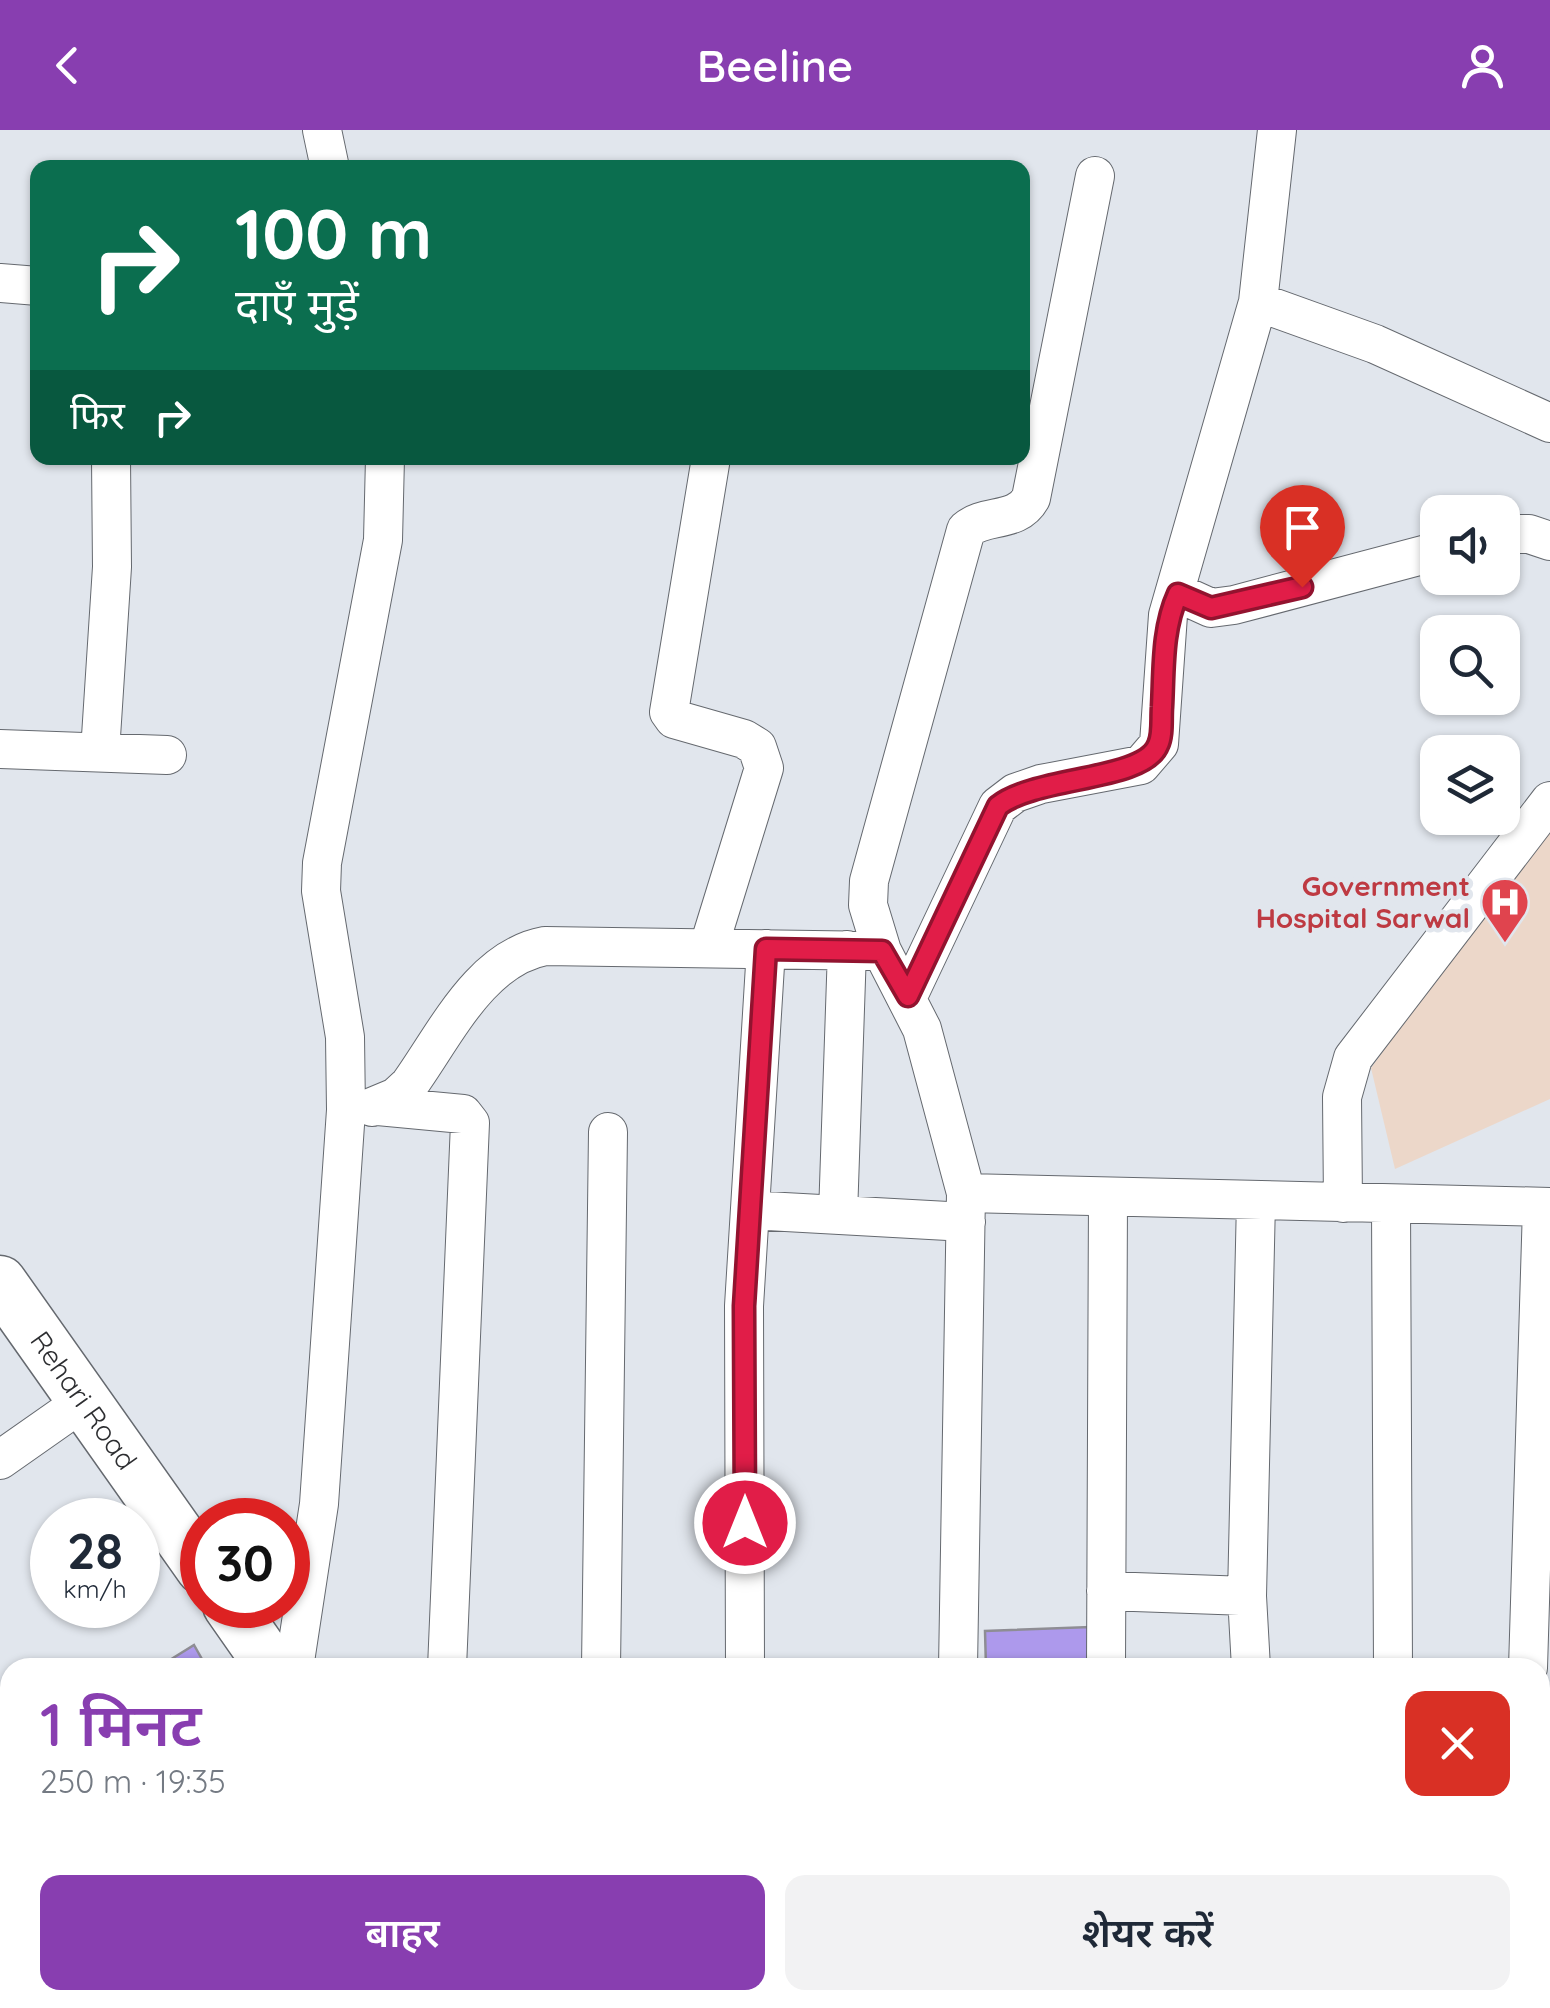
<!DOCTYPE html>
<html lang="hi">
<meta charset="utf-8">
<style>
:root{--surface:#fff;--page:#f2f2f3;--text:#1f2937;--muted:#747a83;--accent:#883eb0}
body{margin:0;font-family:Quicksand,"Noto Sans Devanagari",sans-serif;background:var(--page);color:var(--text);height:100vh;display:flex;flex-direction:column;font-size:38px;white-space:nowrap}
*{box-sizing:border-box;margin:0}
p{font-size:32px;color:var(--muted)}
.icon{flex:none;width:55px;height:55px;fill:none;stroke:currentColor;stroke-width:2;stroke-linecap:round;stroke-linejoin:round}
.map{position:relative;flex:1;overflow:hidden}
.side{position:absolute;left:0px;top:1528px;width:1550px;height:352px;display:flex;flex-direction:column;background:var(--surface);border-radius:30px 30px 0 0;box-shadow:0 2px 8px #0004}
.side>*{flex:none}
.guide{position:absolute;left:30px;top:30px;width:1000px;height:305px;border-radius:20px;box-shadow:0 2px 8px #0004;background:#0b6e4f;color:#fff;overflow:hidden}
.buttons{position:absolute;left:1420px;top:365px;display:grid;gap:20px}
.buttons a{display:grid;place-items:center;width:100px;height:100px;border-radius:20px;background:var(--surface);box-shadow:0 2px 8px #0004;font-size:50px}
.speed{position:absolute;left:30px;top:1368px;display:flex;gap:20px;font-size:50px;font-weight:700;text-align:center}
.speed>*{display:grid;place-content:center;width:130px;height:130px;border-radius:50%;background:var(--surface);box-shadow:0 2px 8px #0004;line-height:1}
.speed small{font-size:25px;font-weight:400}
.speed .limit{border:15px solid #d22;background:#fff;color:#111}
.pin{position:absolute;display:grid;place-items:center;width:85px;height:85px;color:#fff;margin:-102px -42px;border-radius:50% 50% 50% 0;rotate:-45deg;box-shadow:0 0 10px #0007}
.pin .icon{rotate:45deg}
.me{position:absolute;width:110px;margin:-55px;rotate:0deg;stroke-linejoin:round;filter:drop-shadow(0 0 8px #0008)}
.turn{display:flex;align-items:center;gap:35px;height:210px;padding:0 40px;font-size:45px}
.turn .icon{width:130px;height:130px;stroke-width:2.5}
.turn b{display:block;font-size:70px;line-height:85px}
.then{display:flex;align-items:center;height:95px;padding:0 40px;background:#0003;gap:20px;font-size:38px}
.round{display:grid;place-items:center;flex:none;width:105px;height:105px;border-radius:20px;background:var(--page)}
.overview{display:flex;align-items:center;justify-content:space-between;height:170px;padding:0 40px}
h1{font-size:60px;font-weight:600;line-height:75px;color:var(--accent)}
.primary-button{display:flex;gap:20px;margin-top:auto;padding:20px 40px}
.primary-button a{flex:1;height:115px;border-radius:20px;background:var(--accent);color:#fff;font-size:40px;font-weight:600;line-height:115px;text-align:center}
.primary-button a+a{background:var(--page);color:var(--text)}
header{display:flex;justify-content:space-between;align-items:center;height:130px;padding:0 40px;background:var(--accent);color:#fff;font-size:45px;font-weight:600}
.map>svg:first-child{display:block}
</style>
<header><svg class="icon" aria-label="back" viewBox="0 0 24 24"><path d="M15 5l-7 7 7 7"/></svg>Beeline<svg class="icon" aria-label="person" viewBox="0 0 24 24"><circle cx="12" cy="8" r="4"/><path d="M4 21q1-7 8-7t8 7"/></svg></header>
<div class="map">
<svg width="1550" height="1878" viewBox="0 0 1550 1878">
<rect width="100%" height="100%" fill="#e1e6ed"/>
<path fill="#ecd7c9" d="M1550,689V969L1395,1039L1371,938Z"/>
<path fill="#ad99ec" stroke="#8e8d94" stroke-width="2.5" d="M1090,1497L1091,1538H986L985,1501Z
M194,1515L207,1538H157Z"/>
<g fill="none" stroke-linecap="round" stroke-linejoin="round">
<g stroke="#65696f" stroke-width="40">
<path id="street" d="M322,0L330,38
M0,153L38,156
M1258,172L1375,214L1550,293
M1502,404H1529L1550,411
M1178,463L1211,478L1234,475L1438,421
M0,619L167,625
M100,622L112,437L111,328
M709,816L764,638L757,617L744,609L674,589L669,582L711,328
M908,866L998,676L1015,663L1041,654L1141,635L1159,614L1168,485L1258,172L1277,0
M378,976L463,984L470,993L447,1538
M372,977L396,967L409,955C445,905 480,828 545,816L882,821
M966,1063L1550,1077
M1343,1073L1342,967L1353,928L1550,671
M1391,1074L1393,1538
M750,1080L966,1092
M838,1085L847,820
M0,1330L84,1271
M1106,1461L1247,1466
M294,1538L319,1374L346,980L345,907L321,761L322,733L383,410L385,328
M601,1538L608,1002
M745,1538L744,1176L766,819
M958,1538L966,1063L922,899L882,821L868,775L869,751L966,400C985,383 1017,394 1031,368L1095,46
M1106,1538L1108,1068
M1251,1538L1247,1466L1256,1071
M1528,1538L1542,1077
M0,1665L10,1680
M1540,1846L1550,1843
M98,1870L101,1878
M255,1870L258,1878
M1042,1870L1044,1878
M1188,1870L1192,1878
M1344,1870L1348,1878
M1447,1878L1473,1870"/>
</g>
<g stroke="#65696f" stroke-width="55">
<g id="secondary">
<path id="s1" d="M0,1152L202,1438"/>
<path d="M229,1475L273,1538"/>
<path d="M417,1870L421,1878"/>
</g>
</g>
<use href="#street" stroke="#fff" stroke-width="38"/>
<use href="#secondary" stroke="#fff" stroke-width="52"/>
</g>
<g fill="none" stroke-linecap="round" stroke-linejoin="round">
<g stroke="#92132f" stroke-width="25">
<path id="route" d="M745,1393L744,1176L766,819L882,821L908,866L998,676C1036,646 1144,651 1158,615C1163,605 1161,589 1162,577C1164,539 1162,499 1178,464L1211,478L1302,457"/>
</g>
<use href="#route" stroke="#e11d48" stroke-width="18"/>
</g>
<defs>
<g id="hospital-pin" transform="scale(2.5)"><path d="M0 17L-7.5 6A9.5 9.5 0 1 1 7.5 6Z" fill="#e0444e" stroke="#e1e6ed"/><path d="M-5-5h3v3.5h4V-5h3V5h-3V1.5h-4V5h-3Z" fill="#fff"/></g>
</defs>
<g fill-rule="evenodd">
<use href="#hospital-pin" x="1505" y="772"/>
</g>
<g text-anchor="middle" stroke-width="9" stroke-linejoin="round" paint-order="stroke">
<g font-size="28" font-weight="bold" fill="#be3a42" stroke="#e1e6ed" text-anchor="end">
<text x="1470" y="766">Government<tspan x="1470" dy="32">Hospital Sarwal</tspan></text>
</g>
<g font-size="28" fill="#2d2e31" stroke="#e1e6ed">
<text dy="10" stroke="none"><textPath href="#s1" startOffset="145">Rehari Road</textPath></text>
</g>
</g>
</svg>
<div class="buttons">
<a><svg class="icon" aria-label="sound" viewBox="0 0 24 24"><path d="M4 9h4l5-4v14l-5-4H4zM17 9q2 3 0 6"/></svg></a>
<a><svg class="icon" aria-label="search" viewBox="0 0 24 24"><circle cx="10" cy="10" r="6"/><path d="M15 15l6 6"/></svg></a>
<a><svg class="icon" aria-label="layers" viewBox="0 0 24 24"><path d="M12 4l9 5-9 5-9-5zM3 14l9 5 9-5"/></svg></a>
</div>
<div class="speed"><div>28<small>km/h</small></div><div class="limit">30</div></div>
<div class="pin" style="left:1302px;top:457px;background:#d93025"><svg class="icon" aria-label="arrive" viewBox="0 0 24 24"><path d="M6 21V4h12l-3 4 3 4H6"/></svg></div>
<svg class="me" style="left:745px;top:1393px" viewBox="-20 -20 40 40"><circle r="17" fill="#e11d48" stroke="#fff" stroke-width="3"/><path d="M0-11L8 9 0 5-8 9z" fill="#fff"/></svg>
<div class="guide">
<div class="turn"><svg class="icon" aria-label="right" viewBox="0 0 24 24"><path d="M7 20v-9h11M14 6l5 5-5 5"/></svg><div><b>100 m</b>दाएँ मुड़ें</div></div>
<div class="then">फिर<svg class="icon" aria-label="right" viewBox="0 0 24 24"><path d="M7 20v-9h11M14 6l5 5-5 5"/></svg></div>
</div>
<section class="side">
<div class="overview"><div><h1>1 मिनट</h1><p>250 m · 19:35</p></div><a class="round" style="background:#d93025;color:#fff"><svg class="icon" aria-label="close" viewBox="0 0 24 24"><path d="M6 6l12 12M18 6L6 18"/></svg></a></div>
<div class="primary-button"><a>बाहर</a><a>शेयर करें</a></div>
</section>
</div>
